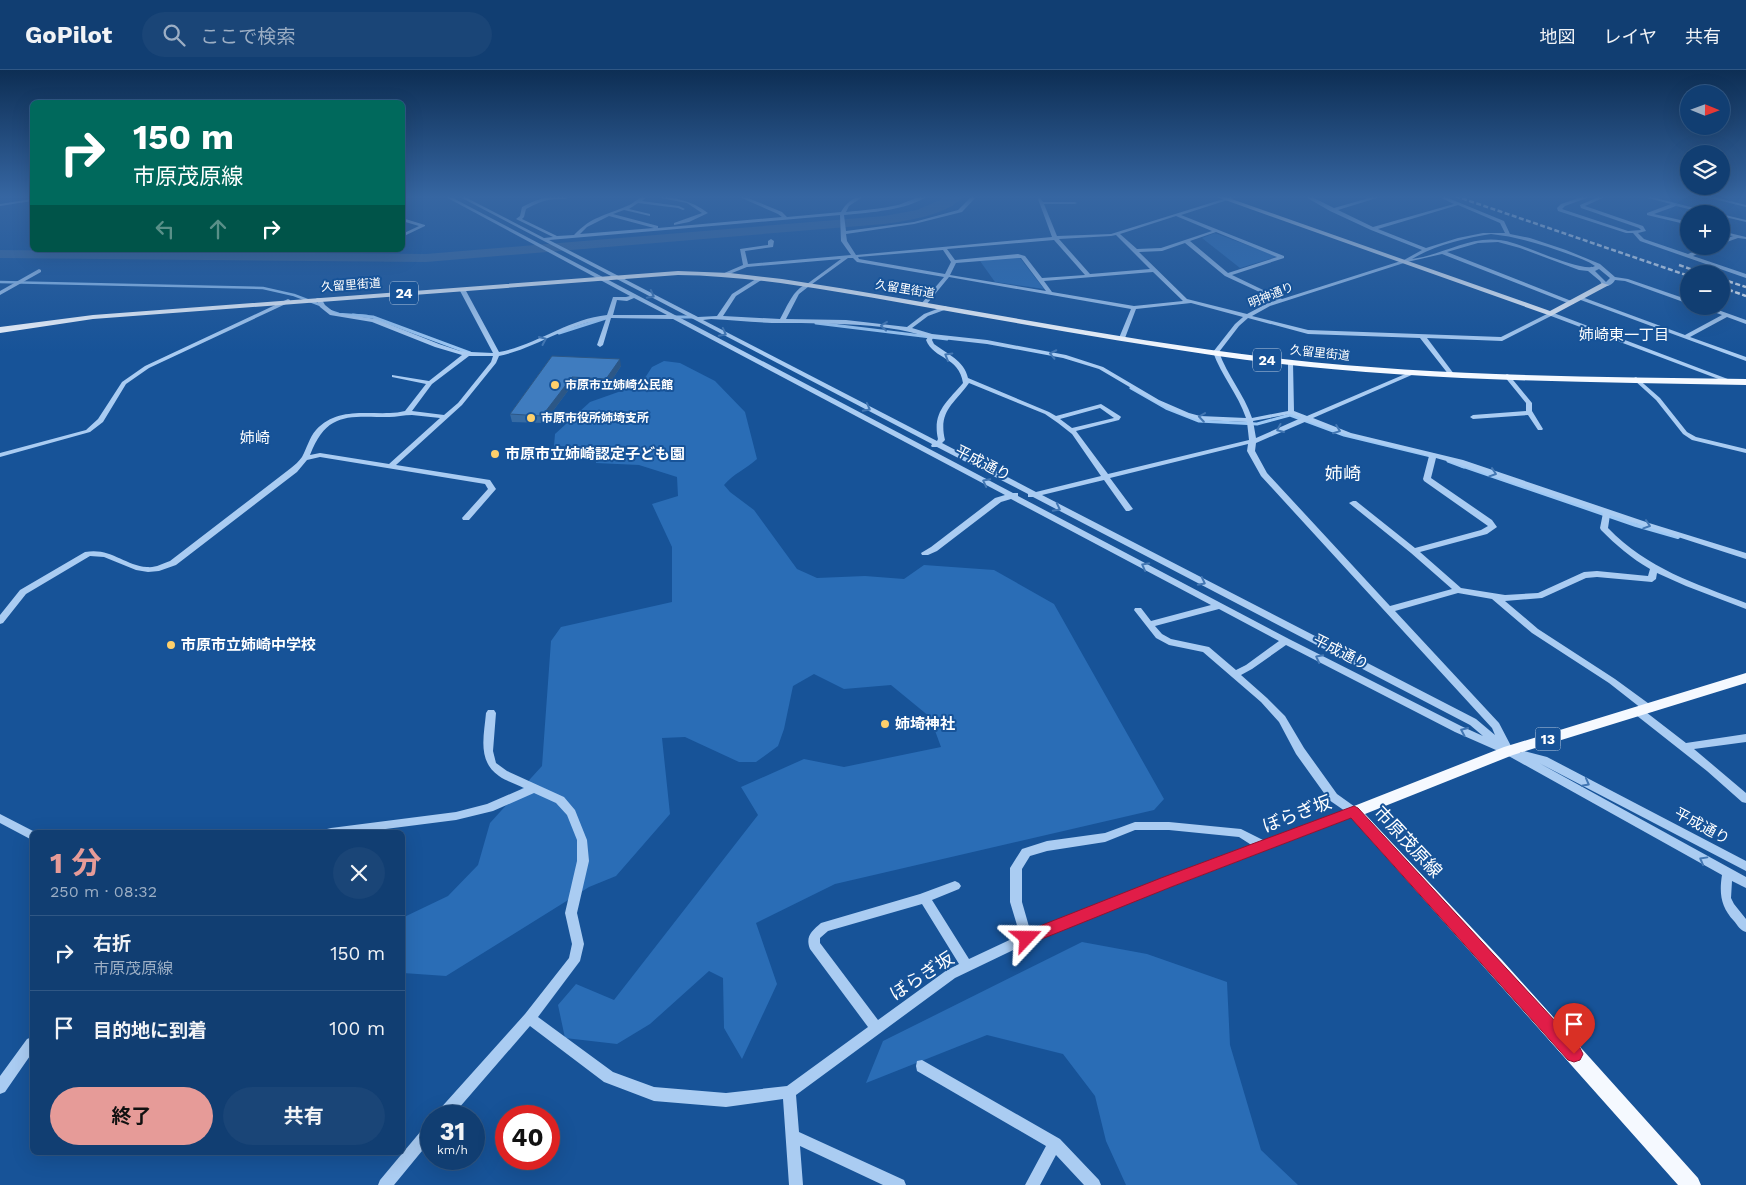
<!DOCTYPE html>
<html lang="ja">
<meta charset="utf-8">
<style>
:root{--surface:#113e72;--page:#1a4577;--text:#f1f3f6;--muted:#9caec4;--line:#305784;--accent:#e69b98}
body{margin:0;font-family:"Work Sans","Noto Sans JP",sans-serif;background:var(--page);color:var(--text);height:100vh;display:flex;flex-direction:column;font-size:19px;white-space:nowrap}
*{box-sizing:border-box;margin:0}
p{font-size:16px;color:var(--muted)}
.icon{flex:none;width:28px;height:28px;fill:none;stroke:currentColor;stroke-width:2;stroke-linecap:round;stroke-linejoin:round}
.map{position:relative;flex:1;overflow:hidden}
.side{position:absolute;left:30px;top:760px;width:375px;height:325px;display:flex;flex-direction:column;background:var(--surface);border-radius:8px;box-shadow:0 5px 20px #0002,0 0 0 1px var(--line)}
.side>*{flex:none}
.banner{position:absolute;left:30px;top:30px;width:375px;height:152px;border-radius:8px;box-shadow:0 5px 20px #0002,0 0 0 1px var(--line);background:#00695c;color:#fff;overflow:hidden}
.needle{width:32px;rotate:91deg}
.tools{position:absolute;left:1680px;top:15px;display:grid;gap:10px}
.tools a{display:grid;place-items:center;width:50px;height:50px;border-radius:50%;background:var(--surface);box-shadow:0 5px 20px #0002,0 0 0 1px var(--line);font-size:25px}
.speed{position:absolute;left:420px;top:1035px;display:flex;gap:10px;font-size:25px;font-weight:700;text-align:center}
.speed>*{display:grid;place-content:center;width:65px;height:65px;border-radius:50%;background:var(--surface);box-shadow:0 5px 20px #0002,0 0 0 1px var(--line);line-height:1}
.speed small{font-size:12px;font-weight:400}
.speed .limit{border:8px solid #d22;background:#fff;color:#111}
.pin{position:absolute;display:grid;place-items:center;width:42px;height:42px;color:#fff;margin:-51px -21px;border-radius:50% 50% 50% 0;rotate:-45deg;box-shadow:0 0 5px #0007}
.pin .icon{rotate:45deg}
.me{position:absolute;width:55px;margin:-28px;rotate:67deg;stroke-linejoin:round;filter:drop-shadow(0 0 4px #0008)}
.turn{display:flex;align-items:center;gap:18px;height:105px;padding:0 20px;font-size:22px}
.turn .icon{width:65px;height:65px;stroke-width:2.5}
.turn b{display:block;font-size:35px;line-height:42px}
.lanes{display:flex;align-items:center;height:48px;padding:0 20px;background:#0003;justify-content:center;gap:25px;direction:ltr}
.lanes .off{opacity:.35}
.round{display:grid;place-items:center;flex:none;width:52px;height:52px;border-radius:26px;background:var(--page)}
.head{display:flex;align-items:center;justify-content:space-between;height:85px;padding:0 20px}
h1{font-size:30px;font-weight:700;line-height:38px;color:var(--accent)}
.cta{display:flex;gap:10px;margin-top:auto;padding:10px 20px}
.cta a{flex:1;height:58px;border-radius:30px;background:var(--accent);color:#111;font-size:20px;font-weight:700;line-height:58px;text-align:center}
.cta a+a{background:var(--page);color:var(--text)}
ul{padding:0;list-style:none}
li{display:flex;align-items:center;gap:15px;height:75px;padding:0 20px;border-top:1px solid var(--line)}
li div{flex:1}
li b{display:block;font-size:19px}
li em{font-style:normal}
header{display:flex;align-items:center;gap:30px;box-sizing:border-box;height:70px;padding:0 25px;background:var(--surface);border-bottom:1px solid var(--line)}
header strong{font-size:24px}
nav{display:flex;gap:28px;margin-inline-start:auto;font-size:18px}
.search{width:350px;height:45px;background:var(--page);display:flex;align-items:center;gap:12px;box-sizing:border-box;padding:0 18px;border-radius:28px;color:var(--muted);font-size:19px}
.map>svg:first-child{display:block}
</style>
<header>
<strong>GoPilot</strong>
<div class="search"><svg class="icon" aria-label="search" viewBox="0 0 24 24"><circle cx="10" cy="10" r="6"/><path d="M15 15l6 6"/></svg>ここで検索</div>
<nav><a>地図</a><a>レイヤ</a><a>共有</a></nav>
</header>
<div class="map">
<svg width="1746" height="1115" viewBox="0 0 1746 1115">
<rect width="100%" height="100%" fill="#175398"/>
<path fill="#2a6db6" d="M1215,163L1276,186V187L1240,198L1202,168Z
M1016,187L1020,188L1044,219L995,212L980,191Z
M664,291L680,293L715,311L745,342L757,389C746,399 733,404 724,415L730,422L754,440L797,499L817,508L865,506L904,509L924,495L994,500L1054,534L1164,729L1154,740L835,814L756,853L777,914L742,989L724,958L723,908L709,901L650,954L617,974L565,968L558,935L576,914L614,930L758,745L741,717L804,689L844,697L941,677L930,647L891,615L844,619L814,604L793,616L784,659L778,676L756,692H739L685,667L662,668L670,744L616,806L589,817L446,906L403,903L402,848L448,826L478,795L490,753L542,696L551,571L561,557L672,532V477L652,434L678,426L677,407L639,395L596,393L597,377L554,376L555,364L590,332L641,314L652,297Z
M1082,872L1147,884L1227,912L1230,975L1261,1080L1298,1115H1126L1106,1071L1095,1026L1063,984L987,965L866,1013L883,971Z"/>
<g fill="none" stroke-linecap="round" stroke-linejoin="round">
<path stroke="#9dc8f4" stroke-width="2.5" d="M0,212L263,218L294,225L323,236
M330,241L339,244L367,246"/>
<path stroke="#9dc8f4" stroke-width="3" d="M353,245L373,247L470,283
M674,247H694
M816,253L947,269
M559,263L606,248
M1131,318L1166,338L1199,351L1257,354L1290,345L1344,365L1431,386
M1448,391L1464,397"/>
<path stroke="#9dc8f4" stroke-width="4" d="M1461,395L1636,455L1678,467"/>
<path fill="#3b6597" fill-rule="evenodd" d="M948,126H964C948,145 907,151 884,154L426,192L0,188V180L426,184L884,146L917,140Z"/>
<path fill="#aaccf2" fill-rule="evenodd" d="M444,126H449L1013,423H1018V426L1289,569L1461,656L1483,666L1470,655L1033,427H1028V424L937,377H932L931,376L932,374L458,126H463L544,168L553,167L516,149L520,146L522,137C542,127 545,127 565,127L567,128L565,129C547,129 543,130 526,139L524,147L522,149L557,166L574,165C592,146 605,146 627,136C635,133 639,126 648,126L642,131L679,136L685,139L683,140L678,138L638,133L629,139L650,144V146L624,140L613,144L658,156V158L782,147L778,144L737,126H743L782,142L787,147L841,142C846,133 854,126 864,126L849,136L846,142C863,140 881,139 898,135C908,132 917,126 928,126C904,141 872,142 844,145L846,161L914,152L958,140L972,126H977L962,142L914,154L846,164L847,171L856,185L1052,167L1038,129L1040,128L1043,132H1075L1077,133L1075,134H1044L1057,166L1111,164L1233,126H1240L1181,145L1284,186V188L1232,205L1282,229L1404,190L1422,180L1371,160L1330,141L1304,126H1310L1334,138L1376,126H1383L1338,140L1373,157L1454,134L1437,126H1443L1504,151L1510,164L1530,168L1566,180L1600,194L1615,207L1628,209L1689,230V234L1625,211L1615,210C1613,214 1608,217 1603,216L1600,211L1588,201L1579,200L1520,178L1498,172L1478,173L1447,182L1574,232V234H1570L1442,184L1407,192L1270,236L1252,246L1308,260L1501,267L1551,242L1733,311V313H1729L1551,246L1502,271L1427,268L1454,304L1451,306L1449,305L1420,268L1308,264L1248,248L1239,256L1219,282C1227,305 1244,324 1252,348L1288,341V292L1293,293L1294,341L1307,346L1410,302H1414V304L1313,348L1351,363L1463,390L1649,453L1746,483V489L1610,445L1608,458C1648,499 1694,513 1746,533V539L1686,516L1657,503L1656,509L1652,512L1597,507L1586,508L1542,528L1505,531L1538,559L1615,609L1652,636L1654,639L1652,642H1646L1609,613L1532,563L1492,529L1458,523L1395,541L1499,653L1511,676L1510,677L1520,683L1524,681L1547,687L1746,791V801L1539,693L1746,807V818L1732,811L1731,828L1734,834L1746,849V862C1740,860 1738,856 1734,851C1721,837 1719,824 1722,805L1505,684L1455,662L1286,575L1252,599L1241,605L1267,628L1285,646L1304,678L1337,724L1358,739L1359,742L1358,745L1038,868L955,908L796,1025L799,1062L904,1110L906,1115H883L800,1076L803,1115H789L783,1029L726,1037L654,1031L604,1012L530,956L452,1046H436L438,1041L525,944L569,888L572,874L565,843L577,791V770L567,745L556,733L534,723L493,741L456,750L362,762H326L327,759L331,758L456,742L487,734L524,718C516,714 506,711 499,706C477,691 484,666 486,643L488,640H494L496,643L493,681L496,693L507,701L564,727L575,740L587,770L589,791L577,843L584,874L580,891L538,947L613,1002L654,1017L726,1023L787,1016L868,957L810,879C805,866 812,861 821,853L920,824L955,811L959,813L961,816L959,819L932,830L969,889L1020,865L1010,832V798L1022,779L1047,771L1105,763L1135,752H1169L1241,759L1265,771L1345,741L1329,730L1296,684L1279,652L1261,632L1203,582L1169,575L1156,568L1134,540L1135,538H1141L1151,551L1211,535L1011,429L1001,432L937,481L928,485H922L921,483L931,477L995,428L1005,425L673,249L611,248L603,275L600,277L597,275L606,249C568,253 537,278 499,286L496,293L462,335L396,395L490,410L496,419L469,450H463L462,448L488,419L485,414L320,387L307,390L297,402L176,495L159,501L148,502L136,500L104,487L90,486L26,524L3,553L0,554V545L20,520L85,482C110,477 124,495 147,497C155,498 162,494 170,491L291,398C295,395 299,391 302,387C307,378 309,368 316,360C336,338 364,344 390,343C395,343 400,342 405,341L426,314L392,307V305L429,311L462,285L435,277L372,252L330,245L320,237L316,229L317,228H321L325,235L335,243L376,249L439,274L460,281L471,282L493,283L459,219L460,218L465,219L499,282C537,275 568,249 607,245L613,227H626L630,226ZM1458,135L1500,153L1505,163H1483L1458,168L1426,178L1378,159ZM840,145L841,171L851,185L748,194L745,181L773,177L774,171L771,169L768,171V175L740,179L743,195L722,204L727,205L747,197L841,189L807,214C793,219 787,237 780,249L723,246L736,226L763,209V207H759L732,224L717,246L698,247L549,170ZM609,146L654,158L580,164L587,157ZM1176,146L1212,161L1161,178L1137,179L1120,164ZM1216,162L1277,187L1228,203L1190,171ZM1491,164C1519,167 1544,175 1571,185C1579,188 1588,191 1595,196C1584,203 1528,177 1513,173C1474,161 1449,184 1412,189C1435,175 1465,168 1491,164ZM1116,165L1150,199L1090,204L1059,169L1111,166ZM1054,170L1085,205L1042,208L1025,186L1018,184L955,190L947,179ZM1185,173L1225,206L1277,230L1266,234L1247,244L1187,229L1139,182L1162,181ZM943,180L951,192L945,204L859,189L858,187ZM848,188H853L857,192L944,207L921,234L924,236L926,235L949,207L1131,239L1119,268L1122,270L1125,268L1136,239L1191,233L1243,247L1235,254L1213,282C1221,305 1238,324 1246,348L1200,346L1189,343L1159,330L1103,297L1066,285L987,270L932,264L912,258L928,246L947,239V237L945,236L924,244L907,257L846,250L786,249L799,224L808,217ZM1018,188H1021L1046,221L950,205L956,193ZM1599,199L1610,208L1606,212L1595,201ZM1153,202L1183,231L1134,236L1052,222L1044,211ZM634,228L667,245H613L617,230L627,231ZM711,249C731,250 752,252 772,253C824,254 877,251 928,267L926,270C934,290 959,286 963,313C947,332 932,342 938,369L937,371L703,250ZM933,268L987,274L1063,288L1099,299L1155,332L1185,346L1200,350L1247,352L1249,370L1108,404L1076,361L1119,350L1121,347L1120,346L1101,334L1056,346L1049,342L968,308C964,290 947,284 934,274L932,270ZM469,286H493L491,292L458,333L444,345L412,341L432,314ZM969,313L1045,344L1058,353L1072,364L1101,406L1036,422L942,373L945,370C938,341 954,334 969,313ZM1100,338L1114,348L1072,358L1060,349ZM1290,344L1301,348L1256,368L1253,351ZM412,345L440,348L389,394L320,383L310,385C327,341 349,347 389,347C396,347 404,345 412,345ZM1307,351L1347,365L1429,386L1423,409L1424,411L1488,456L1481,460L1415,478L1356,431H1353L1349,433L1411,483L1452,519L1390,536L1267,403L1255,381L1256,373ZM1248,374L1247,381L1261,406L1492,658L1495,665L1476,649L1042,425L1104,410L1126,441H1129L1133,439L1110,408ZM1436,388L1457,394L1603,443L1600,458L1601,460C1616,475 1631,488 1650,499L1648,506L1597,501L1584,502L1538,523L1505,525L1461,518L1420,482L1487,464L1497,457L1492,450L1431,408ZM1219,539L1279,571L1246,595L1236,600L1209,577L1171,569L1162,564L1155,556ZM1135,760H1169L1239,767L1253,776L1030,860L1022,832V799L1030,786L1047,781L1105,772ZM922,834L959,894L947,900L878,950L820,873V868L828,861Z
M650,126C671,126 691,130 708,143L689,152L674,155V153L702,143L687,133Z
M1585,126H1592L1565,136L1562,139L1628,161L1641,160L1639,158L1581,138L1580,135L1601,126H1607L1585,136L1643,156L1646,161L1638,163L1644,169L1688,184L1707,176H1714L1693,186L1746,204V208L1640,171L1633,163H1626L1558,141L1557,138L1561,134Z
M1640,126H1648L1718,144H1709L1676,136L1654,144L1689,152V155L1647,145V143L1671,134Z
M1702,126H1710L1746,135V137Z
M32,129V131L0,136V134Z
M1720,144H1721L1746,150V152L1721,146Z
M402,148L425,155V156L402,167V164L419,156L402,151Z
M1721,161L1746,167V169L1738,168L1721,174V171L1733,166L1721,164Z
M39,199L41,200V202L0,225V221Z
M1578,227H1582L1685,265L1722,245L1698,236H1707L1746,250V254L1727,247L1690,267L1746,287V291L1578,229Z
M288,229L290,230V232L149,298L126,314L103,352L90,362L0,387V383L86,360L98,349L122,312L145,296Z
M1507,304L1509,305L1532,333V341L1543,359L1542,360H1538L1528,345L1473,349L1470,347L1473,345L1526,341V333L1504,306Z
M1636,307L1660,328L1687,362L1696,367L1746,379V383L1692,370L1683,364L1656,330L1634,310V308Z
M1639,638L1642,639L1686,673L1746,664V672L1694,679L1746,723V733L1742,732L1707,701L1636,645L1634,642L1636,639Z
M0,744L35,762H32V770L0,753Z
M32,967V983L5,1022L0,1024V1006L27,969Z
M922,990L1060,1069L1099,1110L1101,1115H1084L1056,1085L1040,1115H1025L1046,1076L917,1001L916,996L917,991Z
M431,1053V1070L394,1115H378L380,1110L426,1055Z"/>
<path fill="#f5f9ff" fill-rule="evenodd" d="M1214,126H1223L1550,241L1602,213L1609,215L1551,246Z
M678,201L730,203L782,209C949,234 1115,270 1283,289C1437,306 1592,307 1746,309V315C1569,312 1393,311 1218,286C1114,271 1011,252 908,234C832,221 756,206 678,205L93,249L0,263V257L93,245Z
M1746,603V613L1513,685L1365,744L1502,890L1698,1108L1701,1115H1678L1346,742L1349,738L1504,677Z"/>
<path stroke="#fff" stroke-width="2.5" stroke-dasharray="5 2.5" stroke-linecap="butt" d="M1455,126L1689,206
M1679,195L1705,204
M1721,209L1746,217
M1721,217L1746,226"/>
</g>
<path fill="#366ba4" d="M552,286L621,296L608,316L573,314L544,353L512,352L510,344Z"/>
<path fill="#2c5786" d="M620,289L621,296L608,316L606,309Z
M572,307L573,314L544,353L542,346Z"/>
<path fill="#3f7cbf" stroke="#2c5786" d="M552,286L620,289L606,309L572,307L542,346L510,344Z"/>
<defs><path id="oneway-chevron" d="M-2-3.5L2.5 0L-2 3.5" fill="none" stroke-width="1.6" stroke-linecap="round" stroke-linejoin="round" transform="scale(1.25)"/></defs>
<g stroke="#4377b3">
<use href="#oneway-chevron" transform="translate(651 225) rotate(28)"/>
<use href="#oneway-chevron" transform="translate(884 256) rotate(-174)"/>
<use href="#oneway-chevron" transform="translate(723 263) rotate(28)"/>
<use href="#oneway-chevron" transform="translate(543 270) rotate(-24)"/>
<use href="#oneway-chevron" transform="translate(1053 284) rotate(-168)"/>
<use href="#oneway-chevron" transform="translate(948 286) rotate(-150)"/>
<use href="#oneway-chevron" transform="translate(867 338) rotate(28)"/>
<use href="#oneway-chevron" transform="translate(1202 347) rotate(-172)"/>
<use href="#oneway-chevron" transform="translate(1280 359) rotate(156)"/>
<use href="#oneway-chevron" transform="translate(1337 360) rotate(21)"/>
<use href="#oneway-chevron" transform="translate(1493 403) rotate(18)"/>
<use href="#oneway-chevron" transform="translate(986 412) rotate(-153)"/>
<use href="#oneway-chevron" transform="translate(1057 438) rotate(27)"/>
<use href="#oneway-chevron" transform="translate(1647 455) rotate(18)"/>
<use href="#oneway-chevron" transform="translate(1145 496) rotate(-152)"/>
<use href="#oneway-chevron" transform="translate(1202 512) rotate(27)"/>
<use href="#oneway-chevron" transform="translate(1319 588) rotate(-153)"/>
<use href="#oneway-chevron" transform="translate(1464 661) rotate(-156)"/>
<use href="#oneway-chevron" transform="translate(1586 713) rotate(28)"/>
<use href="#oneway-chevron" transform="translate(1703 790) rotate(-151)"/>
</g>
<linearGradient id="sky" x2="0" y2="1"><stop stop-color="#0d2e54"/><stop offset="0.45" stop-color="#3666a2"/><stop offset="1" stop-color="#3666a2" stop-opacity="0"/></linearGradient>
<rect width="1746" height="282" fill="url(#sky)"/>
<path fill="#e11d48" stroke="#92132f" d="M1354,736L1358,738L1580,978L1583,984L1580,990L1574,992L1568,990L1351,748L1171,817L1027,875L1022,873L1019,868L1022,863L1161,808Z"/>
<g fill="#ffd06b" stroke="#175398" stroke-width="2">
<circle cx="555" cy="315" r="5"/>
<circle cx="531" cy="348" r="5"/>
<circle cx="495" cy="384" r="5"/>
<circle cx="171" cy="575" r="5"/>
<circle cx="885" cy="654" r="5"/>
</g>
<g text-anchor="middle" stroke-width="4" stroke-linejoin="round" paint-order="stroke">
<g font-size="12" fill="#fff" stroke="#175398">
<text transform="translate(351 215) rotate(-4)" y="4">久留里街道</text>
<text transform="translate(905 219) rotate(9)" y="4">久留里街道</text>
<text transform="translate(1271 225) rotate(-22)" y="4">明神通り</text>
<text transform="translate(1320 283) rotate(6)" y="4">久留里街道</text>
</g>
<g font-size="12" font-weight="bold" fill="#fff" stroke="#175398" text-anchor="start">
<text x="565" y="319">市原市立姉崎公民館</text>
<text x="541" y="352">市原市役所姉埼支所</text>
</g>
<g fill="#175398" stroke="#b9cbe0" stroke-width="1">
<rect x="390" y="211.5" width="28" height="23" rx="4"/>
<rect x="1253" y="278.5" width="28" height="23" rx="4"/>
<rect x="1535.5" y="657.5" width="25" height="23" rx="4"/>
</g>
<g font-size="14" font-weight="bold" fill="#fff">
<text x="404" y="228">24</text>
<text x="1267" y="295">24</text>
<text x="1548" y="674">13</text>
</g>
<g font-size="15" fill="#fff" stroke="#175398">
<text x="1624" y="270">姉崎東一丁目</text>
<text x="255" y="373">姉崎</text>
</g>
<g font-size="15" font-weight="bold" fill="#fff" stroke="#175398" text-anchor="start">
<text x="505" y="389">市原市立姉崎認定子ども園</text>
<text x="181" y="580">市原市立姉崎中学校</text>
<text x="895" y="659">姉埼神社</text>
</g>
<g font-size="15" fill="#fff" stroke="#175398">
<text transform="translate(983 393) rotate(27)" y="5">平成通り</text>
<text transform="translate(1341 582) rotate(27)" y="5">平成通り</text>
<text transform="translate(1702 756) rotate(28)" y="5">平成通り</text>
</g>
<g font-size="18" fill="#fff" stroke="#175398">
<text x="1343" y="410">姉崎</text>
</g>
<g font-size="18" fill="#fff" stroke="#175398">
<text transform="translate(1297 744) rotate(-21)" y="6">ぼらぎ坂</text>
<text transform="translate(1408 772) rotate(47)" y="6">市原茂原線</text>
<text transform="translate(922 906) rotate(-33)" y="6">ぼらぎ坂</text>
</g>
</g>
</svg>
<div class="tools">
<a><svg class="needle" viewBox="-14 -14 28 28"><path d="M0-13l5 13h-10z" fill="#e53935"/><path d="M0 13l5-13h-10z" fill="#9caec4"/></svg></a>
<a><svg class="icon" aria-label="layers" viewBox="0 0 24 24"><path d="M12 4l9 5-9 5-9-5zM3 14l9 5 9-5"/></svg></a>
<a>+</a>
<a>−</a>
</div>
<div class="speed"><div>31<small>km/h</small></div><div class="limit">40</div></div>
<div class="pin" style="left:1574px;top:984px;background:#d93025"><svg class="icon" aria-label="arrive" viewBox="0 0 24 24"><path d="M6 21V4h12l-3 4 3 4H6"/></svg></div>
<svg class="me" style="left:1027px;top:868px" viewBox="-20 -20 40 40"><path d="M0-17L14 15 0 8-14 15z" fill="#e11d48" stroke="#fff" stroke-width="4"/></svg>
<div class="banner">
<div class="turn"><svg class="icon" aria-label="right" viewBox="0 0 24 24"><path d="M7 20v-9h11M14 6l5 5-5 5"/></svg><div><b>150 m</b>市原茂原線</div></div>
<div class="lanes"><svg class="icon off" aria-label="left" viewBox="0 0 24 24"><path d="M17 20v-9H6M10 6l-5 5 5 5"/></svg><svg class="icon off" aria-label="ahead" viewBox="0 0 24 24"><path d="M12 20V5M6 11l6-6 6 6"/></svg><svg class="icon" aria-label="right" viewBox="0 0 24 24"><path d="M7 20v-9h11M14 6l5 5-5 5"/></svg></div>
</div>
<section class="side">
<div class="head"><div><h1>1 分</h1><p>250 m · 08:32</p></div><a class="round"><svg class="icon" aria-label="close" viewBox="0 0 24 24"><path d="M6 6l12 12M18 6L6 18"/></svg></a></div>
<ul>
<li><svg class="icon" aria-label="right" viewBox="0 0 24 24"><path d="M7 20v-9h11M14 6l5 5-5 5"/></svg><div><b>右折</b><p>市原茂原線</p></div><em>150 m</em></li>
<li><svg class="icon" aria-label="arrive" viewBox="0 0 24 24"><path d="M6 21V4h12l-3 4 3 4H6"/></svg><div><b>目的地に到着</b></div><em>100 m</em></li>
</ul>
<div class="cta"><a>終了</a><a>共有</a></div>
</section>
</div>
